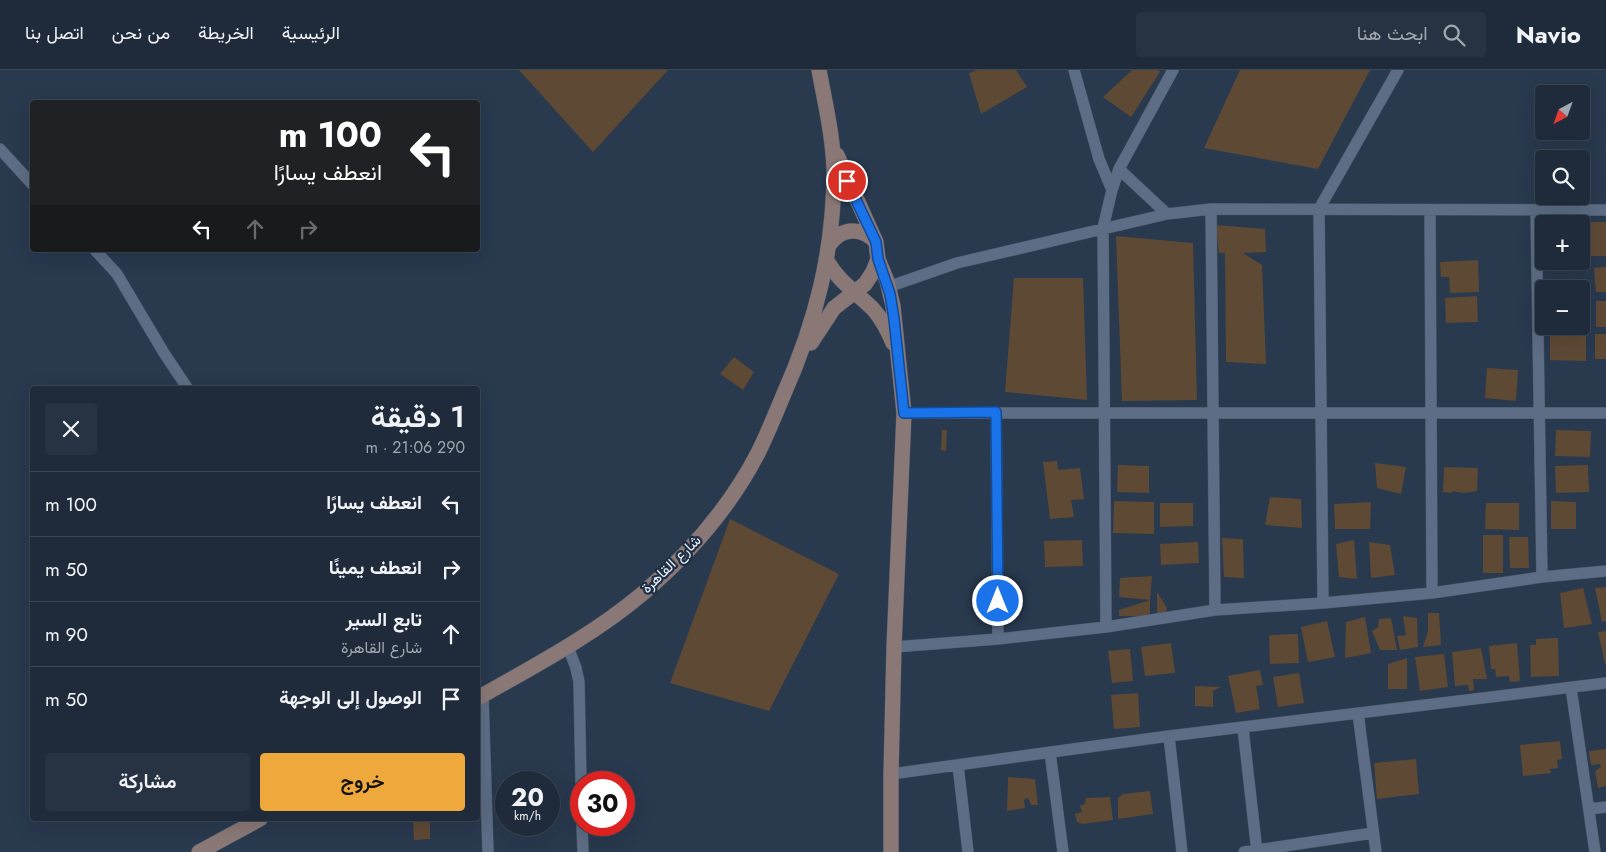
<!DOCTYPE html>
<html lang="ar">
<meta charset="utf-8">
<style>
:root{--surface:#1f2b3a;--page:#273342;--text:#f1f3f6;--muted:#a1a7af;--line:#3c4754;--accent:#eea83c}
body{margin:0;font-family:Jost,Vazirmatn,sans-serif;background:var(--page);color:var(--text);direction:rtl;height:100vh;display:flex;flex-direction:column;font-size:19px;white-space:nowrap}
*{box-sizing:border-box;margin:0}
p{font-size:16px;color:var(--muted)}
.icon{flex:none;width:28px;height:28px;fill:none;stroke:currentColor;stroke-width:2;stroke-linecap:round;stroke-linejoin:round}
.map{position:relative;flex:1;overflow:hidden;direction:ltr}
.sheet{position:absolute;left:30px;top:316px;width:450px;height:435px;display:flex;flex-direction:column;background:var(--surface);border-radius:5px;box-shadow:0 5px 20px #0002,0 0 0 1px var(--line);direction:rtl}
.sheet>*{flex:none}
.banner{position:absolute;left:30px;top:30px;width:450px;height:152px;border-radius:5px;box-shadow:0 5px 20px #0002,0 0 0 1px var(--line);direction:rtl;background:#202124;color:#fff;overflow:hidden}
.needle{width:32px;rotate:221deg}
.controls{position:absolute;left:1535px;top:15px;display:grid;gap:10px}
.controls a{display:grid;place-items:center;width:55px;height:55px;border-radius:5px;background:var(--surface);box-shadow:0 5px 20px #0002,0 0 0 1px var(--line);font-size:25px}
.speed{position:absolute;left:495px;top:701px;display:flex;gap:10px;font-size:25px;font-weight:700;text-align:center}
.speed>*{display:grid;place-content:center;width:65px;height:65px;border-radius:50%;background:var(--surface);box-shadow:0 5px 20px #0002,0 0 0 1px var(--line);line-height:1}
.speed small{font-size:12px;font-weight:400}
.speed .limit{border:8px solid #d22;background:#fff;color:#111}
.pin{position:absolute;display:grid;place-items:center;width:42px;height:42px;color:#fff;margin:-21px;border:2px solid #fff;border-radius:50%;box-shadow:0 1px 5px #0007}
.me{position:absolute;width:55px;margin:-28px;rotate:0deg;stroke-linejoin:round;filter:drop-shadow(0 0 4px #0008)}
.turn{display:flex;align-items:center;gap:18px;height:105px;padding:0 15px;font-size:22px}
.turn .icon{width:65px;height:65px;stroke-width:2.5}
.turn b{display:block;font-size:35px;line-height:42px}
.lanes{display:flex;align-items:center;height:48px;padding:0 15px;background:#0003;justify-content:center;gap:25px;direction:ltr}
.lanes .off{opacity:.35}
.round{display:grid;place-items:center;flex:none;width:52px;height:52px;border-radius:5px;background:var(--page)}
.overview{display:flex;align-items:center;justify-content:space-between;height:85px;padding:0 15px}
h1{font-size:30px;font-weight:600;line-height:38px}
.button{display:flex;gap:10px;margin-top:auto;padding:10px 15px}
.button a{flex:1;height:58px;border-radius:5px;background:var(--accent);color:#111;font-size:20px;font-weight:600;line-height:58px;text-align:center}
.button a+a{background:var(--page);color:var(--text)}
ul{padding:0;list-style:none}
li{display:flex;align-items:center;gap:15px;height:65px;padding:0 15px;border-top:1px solid var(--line)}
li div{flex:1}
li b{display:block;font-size:19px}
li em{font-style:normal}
header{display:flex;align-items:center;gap:30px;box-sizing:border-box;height:70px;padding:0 25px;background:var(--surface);border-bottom:1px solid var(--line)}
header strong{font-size:24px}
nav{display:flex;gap:28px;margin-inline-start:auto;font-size:18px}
.search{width:350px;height:45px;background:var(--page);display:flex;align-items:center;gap:12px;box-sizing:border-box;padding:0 18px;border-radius:5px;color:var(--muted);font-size:19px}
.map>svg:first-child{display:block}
</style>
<header>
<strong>Navio</strong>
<div class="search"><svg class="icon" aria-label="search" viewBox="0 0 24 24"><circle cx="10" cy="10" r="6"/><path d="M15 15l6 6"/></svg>ابحث هنا</div>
<nav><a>الرئيسية</a><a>الخريطة</a><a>من نحن</a><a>اتصل بنا</a></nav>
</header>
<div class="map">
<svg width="1606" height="782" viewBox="0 0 1606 782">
<rect width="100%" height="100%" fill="#29394e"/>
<path fill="#5e4935" d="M519,0H668L593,82Z
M977,0H1016L1027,17L981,44L969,3Z
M1132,0H1158L1160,2L1131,47L1103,27Z
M1240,0H1370L1318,99L1204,78Z
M1581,152H1589L1590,187H1581Z
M1590,152H1606V186H1591Z
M1216,155L1265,159L1266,182L1243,183L1262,195L1266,294L1226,292L1225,183H1219Z
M1116,166L1193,173L1197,330L1122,331Z
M1478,190L1479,222L1450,223L1449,207H1441L1440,192Z
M1606,197V222H1596L1594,198Z
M1014,208H1083L1087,330L1005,322Z
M1477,226L1478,252L1446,253L1445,228Z
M1596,231H1606V257H1596Z
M1595,264H1606V289H1595Z
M1550,265H1586V291L1550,290Z
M734,287L754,302L743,320L720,304Z
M1487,298L1518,300L1516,331L1485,328Z
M942,360H947L946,381L941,380Z
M1556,360L1591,361L1590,387L1555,386Z
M1057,391L1058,400L1080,398L1084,429L1071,430L1074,447L1050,449L1043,392Z
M1375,393L1406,397L1401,424L1377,418Z
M1118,395L1149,396V423L1117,422Z
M1588,395L1589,422L1556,423L1555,396Z
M1444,397L1478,398L1477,421L1463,423L1453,421L1452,423L1443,422Z
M1270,427L1301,429L1302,458L1265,455Z
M1114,431L1154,432V464L1113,463Z
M1551,431L1576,432V459H1551Z
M1371,432L1370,459H1335L1334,434Z
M1160,433H1193V456L1160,457Z
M1486,433H1519V460L1485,459Z
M730,449L839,504L769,641L670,613Z
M1483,465H1503V503H1483Z
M1509,467H1528L1529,498H1510Z
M1222,468L1243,469L1244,508L1224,507Z
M1082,470L1083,496L1045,497L1044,471Z
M1354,470L1357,509L1339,507L1336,474Z
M1198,472L1199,493L1161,495L1160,474Z
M1369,472L1390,475L1395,505L1371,508Z
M1152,506L1150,530L1119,527L1120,508Z
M1606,517V551L1602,552L1595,518Z
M1583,518L1592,554L1564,558L1560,523Z
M1157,522L1167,538L1165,546L1157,544Z
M1150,530V546H1119V540Z
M1428,543H1439L1441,575L1423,577L1428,561Z
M1403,546L1417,548L1418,577L1400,580L1397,566L1406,565Z
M1365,547L1371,583L1345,588L1346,552Z
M1391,548L1397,580H1380L1372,561L1378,557L1379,549Z
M1327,551L1335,587L1308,592L1301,557Z
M1606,561V594H1605L1598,562Z
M1298,564L1299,593L1270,594L1269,565Z
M1558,568L1559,606L1531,607L1530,575H1536V569Z
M1171,573L1175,603L1145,606L1141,577Z
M1517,573L1520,611L1510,612L1509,606L1496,607L1495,599H1491L1489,576Z
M1481,578L1487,609H1473L1474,620L1469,621L1468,615L1455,616L1452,582Z
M1130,579L1133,611L1112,613L1108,581Z
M1444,584L1448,617L1420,621L1415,587Z
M1407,588V619H1388V594Z
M1260,600L1263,615L1256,616L1260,639L1236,643L1228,606Z
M1299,603L1304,633L1278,637L1273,607Z
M1195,616L1221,617L1213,621V637L1195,636Z
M1138,623L1140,657L1114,659L1111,625Z
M1560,671L1562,689L1557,690L1558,698L1550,699L1551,703L1523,706L1520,675Z
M1606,679V716L1598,718L1595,701L1601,697L1600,694L1591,695L1589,681Z
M1416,689L1419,724L1377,729L1374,693Z
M1008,707L1035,709L1038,735H1031L1028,728L1024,730L1025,738L1007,741Z
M1150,721L1153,744L1118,749V728L1123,724Z
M1110,727L1113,750L1083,754L1077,752L1075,744L1082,742L1080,736L1085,734L1086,728Z
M413,749H430V769L414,770Z"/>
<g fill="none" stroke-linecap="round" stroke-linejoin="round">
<g stroke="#485567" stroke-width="12">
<path id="street" d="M1074,0L1099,89L1112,120
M0,79L32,114
M1119,99L1167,144
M1211,139L1215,540
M1430,141L1432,523
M1536,141L1542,507
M95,180L117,204L164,283L188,319
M888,217L957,193L1167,144L1211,139L1606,140
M996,342L998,569
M904,343H1606
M1323,533L1319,139L1398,0
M1106,557L1103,158L1112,120L1119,99L1173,0
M568,577L576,598L579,612L581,712
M894,577L998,569L1106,557L1215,540L1323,533L1432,523L1542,507L1606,501
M1571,618L1595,782
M483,625L488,782
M1358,643L1376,782
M1243,658L1257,782
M1169,666L1182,782
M1050,682L1063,782
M958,695L968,782
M891,704L1169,666L1606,613
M1589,739L1606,737
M582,755L583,782
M1244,782L1373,763"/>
</g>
<g stroke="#485567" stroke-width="16">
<path id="secondary" d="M830,174C842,157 862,157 876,172
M878,189L887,211L893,236L904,343L894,577L891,704V782
M827,191C839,212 857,223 873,239C882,249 888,261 893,273
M811,273L834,238L865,214L873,202L878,189L876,172L837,85
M478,628C534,596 592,566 642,524C688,485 730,437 758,383C767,365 775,345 783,326C816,252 834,181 834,100C833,66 825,33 819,0
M199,782L260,749"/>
</g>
<use href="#street" stroke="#5c6d85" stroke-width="11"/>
<use href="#secondary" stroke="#897876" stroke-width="15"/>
</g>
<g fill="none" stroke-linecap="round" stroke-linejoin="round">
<g stroke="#114b97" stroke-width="12">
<path id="route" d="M847,111L876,172L878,189L890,224L894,249L904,343L996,342L998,531"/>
</g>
<use href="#route" stroke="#1a73e8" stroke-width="9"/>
</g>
<g text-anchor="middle" stroke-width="4.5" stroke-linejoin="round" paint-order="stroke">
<g font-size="15" fill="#e3edfb" stroke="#1f2e43">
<text transform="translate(671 494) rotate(-44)" y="5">شارع القاهرة</text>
</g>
</g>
</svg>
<div class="controls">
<a><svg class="needle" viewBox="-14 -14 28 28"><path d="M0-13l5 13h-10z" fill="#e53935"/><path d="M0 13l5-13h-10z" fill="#a1a7af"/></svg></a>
<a><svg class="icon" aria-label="search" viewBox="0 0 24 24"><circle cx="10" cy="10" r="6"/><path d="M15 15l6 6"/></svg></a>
<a>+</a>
<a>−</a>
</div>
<div class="speed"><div>20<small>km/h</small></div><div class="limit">30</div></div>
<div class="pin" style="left:847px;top:111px;background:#d93025"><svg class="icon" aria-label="arrive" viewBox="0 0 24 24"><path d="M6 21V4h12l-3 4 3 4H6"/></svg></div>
<svg class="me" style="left:998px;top:531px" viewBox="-20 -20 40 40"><circle r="17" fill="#1a73e8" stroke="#fff" stroke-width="3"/><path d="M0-11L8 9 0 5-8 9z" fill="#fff"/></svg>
<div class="banner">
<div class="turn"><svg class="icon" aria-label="left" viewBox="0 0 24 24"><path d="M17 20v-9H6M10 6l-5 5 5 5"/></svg><div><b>100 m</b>انعطف يسارًا</div></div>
<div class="lanes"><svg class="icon" aria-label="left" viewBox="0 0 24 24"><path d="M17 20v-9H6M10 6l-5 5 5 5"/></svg><svg class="icon off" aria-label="ahead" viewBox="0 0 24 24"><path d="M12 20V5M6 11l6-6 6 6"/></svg><svg class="icon off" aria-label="right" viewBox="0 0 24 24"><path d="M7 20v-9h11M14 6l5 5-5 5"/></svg></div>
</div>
<section class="sheet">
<div class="overview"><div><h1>1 دقيقة</h1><p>290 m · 21:06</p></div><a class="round"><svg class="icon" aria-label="close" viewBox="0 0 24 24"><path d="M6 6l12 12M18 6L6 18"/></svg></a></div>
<ul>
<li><svg class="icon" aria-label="left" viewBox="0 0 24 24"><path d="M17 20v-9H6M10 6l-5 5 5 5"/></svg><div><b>انعطف يسارًا</b></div><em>100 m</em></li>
<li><svg class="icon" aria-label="right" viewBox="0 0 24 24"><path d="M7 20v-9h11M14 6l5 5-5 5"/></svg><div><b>انعطف يمينًا</b></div><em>50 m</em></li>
<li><svg class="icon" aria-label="ahead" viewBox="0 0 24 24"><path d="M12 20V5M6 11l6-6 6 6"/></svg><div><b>تابع السير</b><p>شارع القاهرة</p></div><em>90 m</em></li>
<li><svg class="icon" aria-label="arrive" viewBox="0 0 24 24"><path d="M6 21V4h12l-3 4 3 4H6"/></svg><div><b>الوصول إلى الوجهة</b></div><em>50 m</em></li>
</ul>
<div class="button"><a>خروج</a><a>مشاركة</a></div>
</section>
</div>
